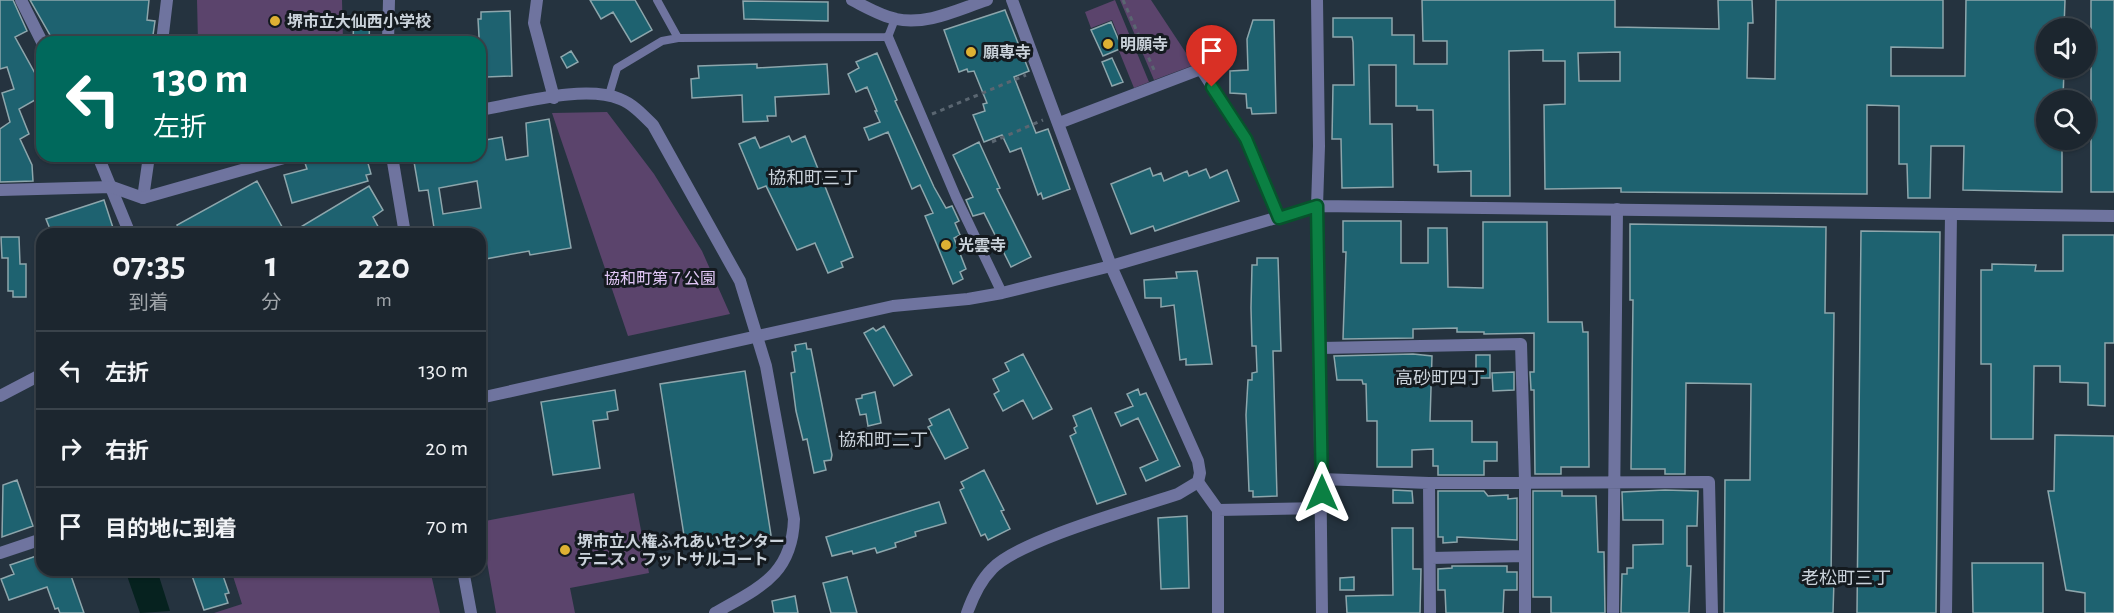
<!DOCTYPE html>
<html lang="ja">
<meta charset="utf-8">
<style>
:root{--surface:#1c262f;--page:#252e37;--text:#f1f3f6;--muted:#a0a5aa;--line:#3a434b}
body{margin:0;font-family:"Alegreya Sans","Noto Sans JP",sans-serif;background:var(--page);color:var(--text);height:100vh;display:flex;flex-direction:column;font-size:22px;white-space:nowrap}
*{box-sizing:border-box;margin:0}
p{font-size:20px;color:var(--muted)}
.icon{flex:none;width:33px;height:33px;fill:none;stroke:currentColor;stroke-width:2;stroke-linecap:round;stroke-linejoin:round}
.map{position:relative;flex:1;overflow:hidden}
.drawer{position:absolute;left:36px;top:228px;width:450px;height:348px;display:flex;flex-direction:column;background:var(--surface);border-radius:18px;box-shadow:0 2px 4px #0004,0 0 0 2px var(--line)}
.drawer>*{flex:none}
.top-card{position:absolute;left:36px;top:36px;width:450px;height:126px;border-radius:18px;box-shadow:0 2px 4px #0004,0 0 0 2px var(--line);background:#00695c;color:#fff;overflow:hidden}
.tools{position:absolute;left:2036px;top:18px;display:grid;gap:12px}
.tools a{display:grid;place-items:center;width:60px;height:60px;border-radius:50%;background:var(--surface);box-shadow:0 2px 4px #0004,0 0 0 2px var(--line);font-size:30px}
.pin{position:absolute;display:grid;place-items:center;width:51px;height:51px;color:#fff;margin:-62px -26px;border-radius:50% 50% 50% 0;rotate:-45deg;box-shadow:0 0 6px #0007}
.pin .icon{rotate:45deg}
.me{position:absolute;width:66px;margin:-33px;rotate:0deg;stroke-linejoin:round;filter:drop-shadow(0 0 4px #0008)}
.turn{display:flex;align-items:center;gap:21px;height:126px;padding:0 18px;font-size:27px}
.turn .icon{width:78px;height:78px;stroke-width:2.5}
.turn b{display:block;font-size:42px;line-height:51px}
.eta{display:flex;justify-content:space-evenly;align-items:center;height:102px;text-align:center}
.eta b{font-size:36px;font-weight:700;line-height:42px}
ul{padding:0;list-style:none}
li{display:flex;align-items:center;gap:18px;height:78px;padding:0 18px;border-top:2px solid var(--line)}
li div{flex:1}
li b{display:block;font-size:22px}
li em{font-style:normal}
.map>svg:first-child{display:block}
</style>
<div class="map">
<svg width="2114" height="613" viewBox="0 0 2114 613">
<rect width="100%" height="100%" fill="#25333f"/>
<path fill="#5b446c" d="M197,0H342L343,42H198Z
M1115,0L1149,82L1134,88L1119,51L1124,49L1112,20L1091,28L1085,12Z
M1120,0H1151L1194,65L1154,80Z
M607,112L654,174L702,251L730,314L628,336L552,113Z
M634,493L649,573L570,588L575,613H496L480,522Z
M231,570H430L440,613H214L242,604Z"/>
<path fill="#06221f" d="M125,570H157L170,611L140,613Z"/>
<path fill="#1e6270" stroke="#8da6ac" stroke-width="1.5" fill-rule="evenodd" d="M0,0H13L27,31L15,37L42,86V96L19,109L29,134L20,139L32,165L33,181L0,182V129L10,122L2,93L14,89L7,67L0,69Z
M30,0H149L147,20L155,21L152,42H54Z
M590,0H635L652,30L631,42L613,12L601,19Z
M1422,0H1615V27L1719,29L1718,0H1752L1753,23H1748L1747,78L1775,79L1776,0H1943V48L1891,47V76H1965L1966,0H2065L2064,28H2046V68H2064L2063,100H2046V140H2062V192L1963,190L1964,146H1931L1930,198H1908L1907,164H1899V106L1867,105V194L1621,192V188L1545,189L1544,105L1565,104V61H1543V50L1509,51L1510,196H1471V171L1438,172V165H1434L1433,110H1417V106H1396V65H1369L1370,124H1392L1393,187L1342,188L1341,139H1332L1333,85H1354L1353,42L1352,37H1333V18H1392V35H1414V64H1447V41H1423ZM1620,52V81H1579L1578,53Z
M2091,0H2114V192H2091Z
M743,1L828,2V21L744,19Z
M1005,10L1029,71L1014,77L1036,133L1048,129L1070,189L1043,199L1041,193L1038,195L1021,148L1010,152L1002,135L984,142L973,115L985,111L983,104L987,103L974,71L968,72L967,69L959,72L944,30Z
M510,11L512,76L486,77V70L481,71L478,19H481V12Z
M354,13H370L369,42H353Z
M1253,20H1274L1276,113L1252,114L1251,108H1247L1246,94L1230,93V71L1248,70L1247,39Z
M1111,22L1122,48L1103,56L1091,30Z
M571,51L578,62L567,68L561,57Z
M877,53L897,100L895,101L934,187L946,208L952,206L959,221L955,223L960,235L954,238L966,269L960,272L963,279L953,284L925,216L933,213L920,185L912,189L888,132L869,140L864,128L880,122L875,111H877L867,87L856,92L848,74L859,68L856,62Z
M1112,58L1123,82L1112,86L1102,62Z
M757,64V68L827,64L829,94L775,97L776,116H767L768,121L743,122L742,95L692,98L691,79L699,78L698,66Z
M549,119L571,248L530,255L529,251L480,260V234H435L428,190L419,191L413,156H480V141L502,137L506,160L528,156L526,123ZM477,181L481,208L443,214L439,188Z
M789,136L792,142L805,136L853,257L841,262L843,267L828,273L815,243L797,250L766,186L758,189L739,144L755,137L760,148Z
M979,142L1000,188L997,189L1031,257L1011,267L984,213L973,216L966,200L973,197L953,155Z
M331,156H366L371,174L366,175L368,181L292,203L284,175L307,169L305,163Z
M1150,168L1153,176L1161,173L1164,181L1187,171L1189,176L1206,169L1210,178L1227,170L1239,201L1155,231L1153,226L1131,234L1111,184Z
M257,181L286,234H182L177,225Z
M369,186L383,210L373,217L382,234H289Z
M104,200L115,234H52L46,219Z
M1343,221H1401V263H1428V228H1447L1448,287L1483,288V222H1547L1548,322H1582L1583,332H1588L1589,467H1561V474H1535L1534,390H1531L1530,372H1534V333L1484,334V332H1457V328L1413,329V338L1343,339L1346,252H1343Z
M1630,224L1826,227L1825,313H1834L1831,580H1834L1833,613H1724L1725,480H1750L1751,384L1686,383L1685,474H1665V469H1631L1633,300H1630Z
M1861,231L1940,232L1936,613H1857Z
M2063,235H2114V343H2105V406L2088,405V383L2060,382V366H2034L2033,439H1991V364H1981V270H1992V264L2036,265L2035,271H2063Z
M1,237H19L20,264H26V297H13V291H8V258H2Z
M1257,258H1278L1281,351H1273L1277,496L1253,497V491H1249L1246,415L1248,380H1252V373L1257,372L1256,346H1252L1251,308L1252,265H1257Z
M1197,271L1212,364L1186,365V359L1180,360L1174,305L1161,307V298H1145L1144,280L1177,278L1176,272Z
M884,326L912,375L894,386L864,333L873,328L876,331Z
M806,343L807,349H811L832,455L831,460L824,461L826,470L814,473L807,439L803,440L796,411L791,373L795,372L792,352L796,351L795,345Z
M1023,354L1052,409L1033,419L1023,400L1003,411L994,394L999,391L993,379L1009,371L1005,363Z
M1413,354L1432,356L1430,421H1472V442H1497V461H1484V475H1438V466H1433V449L1412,450V467H1377V421H1367L1366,384H1363L1362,380H1337L1334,356Z
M1476,355H1490V378H1476Z
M745,371L771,535L686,548L660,384Z
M1514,372V390L1493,391L1492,373Z
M1138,389L1140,395L1146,393L1180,466L1146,481L1140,468L1158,460L1138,418L1121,426L1115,413L1133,406L1127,394Z
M615,390L618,410L607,412L608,419L593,421L600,468L553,475L541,402Z
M875,392L881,423L868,426L866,414L860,415L856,399L862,398V395Z
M1091,408L1126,494L1097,504L1070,436L1076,433L1074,428L1077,426L1073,416Z
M949,409L968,448L945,459L928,427L932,425L929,419Z
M2055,435L2114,436V613H2085V593L2066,590L2048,491H2054Z
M984,470L1004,510L1001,511L1010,529L988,540L985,534L981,536L960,490L964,488L961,482Z
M17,480L33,526L2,537L3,485Z
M1393,490L1412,491L1413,503H1393Z
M1665,490L1698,491L1697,526H1687V566H1691L1689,613H1621L1622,574H1627V568H1633V545L1663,544V520H1623L1622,492Z
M1438,491H1484L1488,496L1508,495V499L1517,498V540L1457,537V542L1443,543V537H1438Z
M1533,491H1562V496H1596L1598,552H1604L1605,613H1551V597H1533Z
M939,502L946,523L915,532L916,536L895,543L896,547L877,553L875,548L853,554L852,551L832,556L826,537Z
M1187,516L1189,588L1161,589L1158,518Z
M1392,528H1413V569H1421L1420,613H1347L1346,596L1393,595Z
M42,554V570H69L84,613H60L58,608L55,609L47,587L9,600L1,579L14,574L10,565Z
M1972,563H2043V613H1973Z
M1452,566H1507V572H1517V590H1504L1503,613H1446L1445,590H1438V569L1452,568Z
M190,570H221L229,593L225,594L228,603L204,610Z
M847,577L857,613H831L823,583Z
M1354,577V590H1340V578Z
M795,596L798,613H774L772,601Z"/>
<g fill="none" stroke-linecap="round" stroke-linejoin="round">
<path stroke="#5a6671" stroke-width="3" stroke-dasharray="4.5 4.5" stroke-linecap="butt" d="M1123,0L1155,72
M1193,58V33
M932,114L1026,75
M992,142L1043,120"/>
<path stroke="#6f749f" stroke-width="8" d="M657,0L678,38
M609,95L617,68L662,41L678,38L888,37L895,19"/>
<path stroke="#6f749f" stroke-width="10" d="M888,37L956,197L1002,293"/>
<path stroke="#6f749f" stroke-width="12" d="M21,0L42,42
M1012,0L1111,266
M162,42L167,0
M388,42L389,0
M1059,123L1201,69L1246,139L1279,218
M98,156L130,234
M392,156L405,234
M143,198L149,156
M1321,348L1521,344L1525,481V613
M0,396L42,374
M1321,479L1429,483L1709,482L1712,613
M1198,482L1218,510V613
M1429,483L1430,613
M1218,510L1322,508
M1431,558L1525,556
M463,570L471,613
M1613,613L1617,209
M1946,613L1951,214"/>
<path stroke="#6f749f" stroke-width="12" d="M537,0L534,23L554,98
M852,0C866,7 881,16 896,19C926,26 959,9 987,0
M1317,0L1319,146L1317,206L1322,613
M480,110C518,104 584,84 620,99C633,104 643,115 653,125L740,281L766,366L794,519C792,575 760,587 715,613
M0,190L112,187L143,198L291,156
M480,398L893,306L968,299L1002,293L1111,266L1317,206L2114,216
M0,553L42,539
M967,613C972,599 981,580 992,569C1019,540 1136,508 1178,494L1198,482L1200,473L1198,461L1111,266"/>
</g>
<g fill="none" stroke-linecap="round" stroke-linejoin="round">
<g stroke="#07532c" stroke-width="15">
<path id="route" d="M1212,87L1246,139L1279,218L1317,206L1322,493"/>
</g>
<use href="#route" stroke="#0b8043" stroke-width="10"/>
</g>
<g fill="#deb133" stroke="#141a1f" stroke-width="2">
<circle cx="275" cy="21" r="6"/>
<circle cx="1108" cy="44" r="6"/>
<circle cx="971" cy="52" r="6"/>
<circle cx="946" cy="245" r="6"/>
<circle cx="565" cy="550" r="6"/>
</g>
<g text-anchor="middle" stroke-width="6" stroke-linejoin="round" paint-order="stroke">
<g font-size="16" font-weight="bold" fill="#cad2da" stroke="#141a1f" text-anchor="start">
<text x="287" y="27">堺市立大仙西小学校</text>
<text x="1120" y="50">明願寺</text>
<text x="983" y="58">願専寺</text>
<text x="958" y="251">光雲寺</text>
<text x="577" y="547">堺市立人権ふれあいセンター<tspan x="577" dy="18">テニス・フットサルコート</tspan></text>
</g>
<g font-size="16" fill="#e2c8f7" stroke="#141a1f">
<text x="660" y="284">協和町第７公園</text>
</g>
<g font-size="18" fill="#cad2da" stroke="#141a1f">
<text x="813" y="184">協和町三丁</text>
<text x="1440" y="384">高砂町四丁</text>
<text x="883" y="446">協和町二丁</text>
<text x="1846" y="584">老松町三丁</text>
</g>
</g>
</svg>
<div class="tools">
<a><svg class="icon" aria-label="sound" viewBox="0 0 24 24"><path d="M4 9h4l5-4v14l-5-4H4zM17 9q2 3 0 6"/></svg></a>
<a><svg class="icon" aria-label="search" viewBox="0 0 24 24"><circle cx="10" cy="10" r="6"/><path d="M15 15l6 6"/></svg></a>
</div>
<div class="pin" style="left:1212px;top:87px;background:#d93025"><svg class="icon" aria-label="arrive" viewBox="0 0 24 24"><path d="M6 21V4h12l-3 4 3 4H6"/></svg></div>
<svg class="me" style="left:1322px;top:493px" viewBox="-20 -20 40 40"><path d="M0-17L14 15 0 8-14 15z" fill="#0b8043" stroke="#fff" stroke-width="4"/></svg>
<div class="top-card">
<div class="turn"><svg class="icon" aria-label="left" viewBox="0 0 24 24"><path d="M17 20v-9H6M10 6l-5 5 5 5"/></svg><div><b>130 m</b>左折</div></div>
</div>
<section class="drawer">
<div class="eta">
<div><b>07:35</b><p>到着</p></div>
<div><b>1</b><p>分</p></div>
<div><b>220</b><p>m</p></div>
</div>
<ul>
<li><svg class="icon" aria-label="left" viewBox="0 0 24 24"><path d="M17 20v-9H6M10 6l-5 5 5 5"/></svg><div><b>左折</b></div><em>130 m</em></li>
<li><svg class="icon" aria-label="right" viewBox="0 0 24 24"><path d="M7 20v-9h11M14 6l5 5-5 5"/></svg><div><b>右折</b></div><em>20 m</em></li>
<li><svg class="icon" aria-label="arrive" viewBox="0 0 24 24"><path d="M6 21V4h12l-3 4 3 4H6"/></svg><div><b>目的地に到着</b></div><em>70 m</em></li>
</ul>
</section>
</div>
